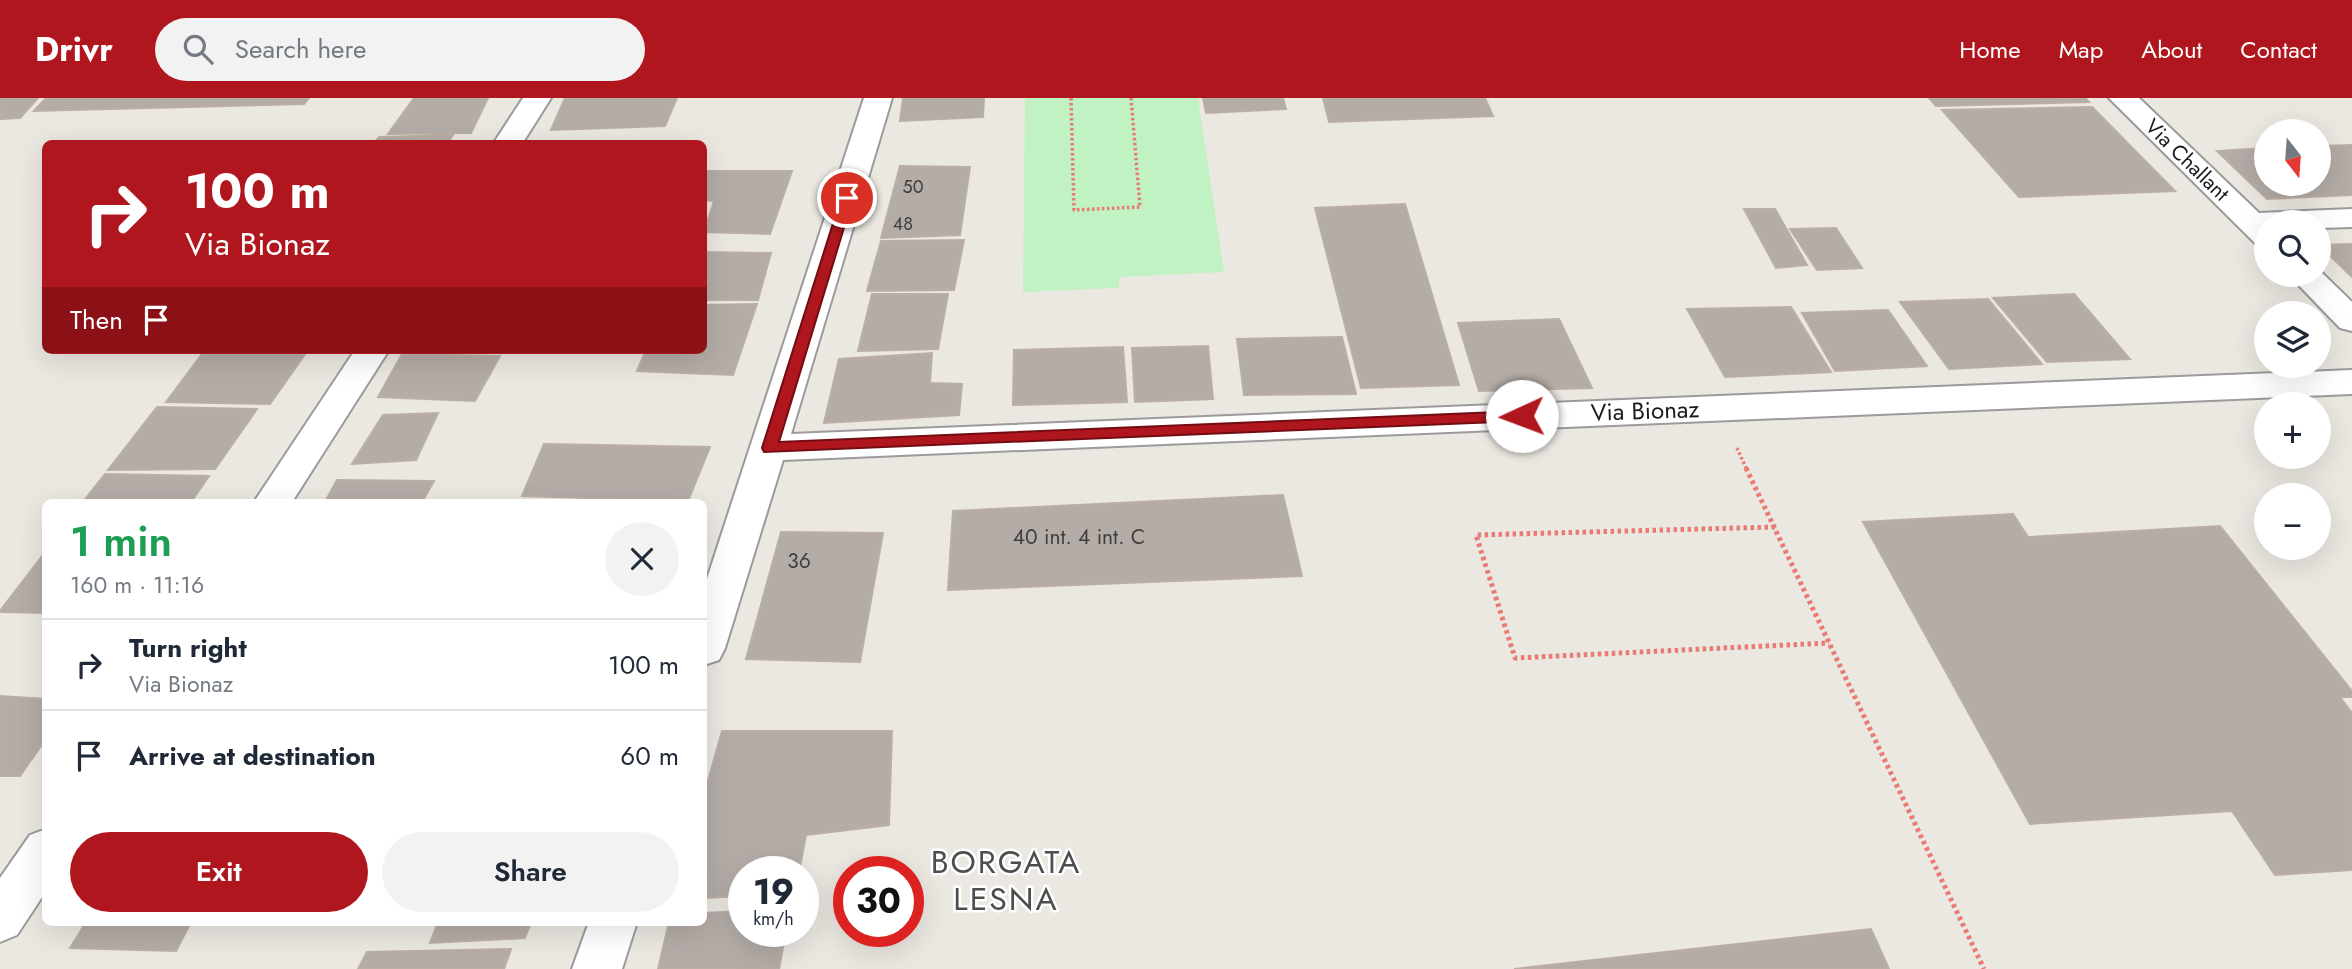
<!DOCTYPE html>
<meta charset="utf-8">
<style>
:root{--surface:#fff;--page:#f2f2f3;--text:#1f2937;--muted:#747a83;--line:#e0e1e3;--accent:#af161d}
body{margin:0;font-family:Jost,sans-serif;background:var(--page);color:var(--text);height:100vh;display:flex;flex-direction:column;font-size:26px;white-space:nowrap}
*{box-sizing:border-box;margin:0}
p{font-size:23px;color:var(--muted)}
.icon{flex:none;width:38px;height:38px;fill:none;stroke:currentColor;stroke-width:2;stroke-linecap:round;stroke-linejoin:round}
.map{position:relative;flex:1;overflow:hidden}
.panel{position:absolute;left:42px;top:401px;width:665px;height:427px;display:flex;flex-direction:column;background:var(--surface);border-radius:10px;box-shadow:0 7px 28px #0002}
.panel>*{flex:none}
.top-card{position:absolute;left:42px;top:42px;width:665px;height:214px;border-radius:10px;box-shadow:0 7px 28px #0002;background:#af161d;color:#fff;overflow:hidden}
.needle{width:46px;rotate:163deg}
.fabs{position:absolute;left:2254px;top:21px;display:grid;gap:14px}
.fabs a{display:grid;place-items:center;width:77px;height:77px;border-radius:50%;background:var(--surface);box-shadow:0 7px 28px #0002;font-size:35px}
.speed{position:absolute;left:728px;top:758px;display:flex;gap:14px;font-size:35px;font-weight:700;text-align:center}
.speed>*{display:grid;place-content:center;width:91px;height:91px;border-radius:50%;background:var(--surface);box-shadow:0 7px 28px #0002;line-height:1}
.speed small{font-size:18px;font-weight:400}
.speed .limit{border:10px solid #d22;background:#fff;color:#111}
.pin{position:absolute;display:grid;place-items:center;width:60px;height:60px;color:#fff;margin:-30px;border:4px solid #fff;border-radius:50%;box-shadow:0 2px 7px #0007}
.me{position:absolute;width:77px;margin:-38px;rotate:268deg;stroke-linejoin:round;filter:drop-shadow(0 0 5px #0008)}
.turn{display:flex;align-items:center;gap:24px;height:147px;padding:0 28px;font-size:32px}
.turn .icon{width:91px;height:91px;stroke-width:2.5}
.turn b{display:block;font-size:49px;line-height:60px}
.then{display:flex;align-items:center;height:66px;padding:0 28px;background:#0003;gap:14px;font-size:26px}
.round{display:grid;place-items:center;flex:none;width:74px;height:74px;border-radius:37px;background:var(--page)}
.head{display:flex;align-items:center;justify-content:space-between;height:119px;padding:0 28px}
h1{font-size:42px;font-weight:600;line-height:52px;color:#1e9e55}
.action{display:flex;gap:14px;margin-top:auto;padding:14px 28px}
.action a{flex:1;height:80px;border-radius:42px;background:var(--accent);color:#fff;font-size:28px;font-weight:600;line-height:80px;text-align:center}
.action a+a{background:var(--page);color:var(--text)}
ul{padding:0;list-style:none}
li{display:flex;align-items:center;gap:21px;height:91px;padding:0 28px;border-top:2px solid var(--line)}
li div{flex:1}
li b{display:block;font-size:26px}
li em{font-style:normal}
header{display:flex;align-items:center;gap:42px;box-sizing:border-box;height:98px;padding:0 35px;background:var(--accent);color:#fff}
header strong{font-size:33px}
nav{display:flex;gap:38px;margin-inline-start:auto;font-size:24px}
.search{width:490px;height:63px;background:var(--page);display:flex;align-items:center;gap:18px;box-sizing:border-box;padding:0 24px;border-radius:38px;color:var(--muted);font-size:26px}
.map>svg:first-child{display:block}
</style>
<header>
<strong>Drivr</strong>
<div class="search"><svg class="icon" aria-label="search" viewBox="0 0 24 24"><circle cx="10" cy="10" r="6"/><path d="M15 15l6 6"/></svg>Search here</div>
<nav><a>Home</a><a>Map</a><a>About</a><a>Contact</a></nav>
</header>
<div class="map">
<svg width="2352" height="871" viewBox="0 0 2352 871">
<rect width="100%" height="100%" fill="#ebe7e1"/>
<path fill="#c1f2c3" d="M1025,0H1198L1224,174L1119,179V190L1023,194Z"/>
<path fill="#b4aca7" stroke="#bbaea5" stroke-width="2" d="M0,0H38L20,20L0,21Z
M46,0H309L304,6L34,13Z
M414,0H488L471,35L388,36Z
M565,0H677L665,28L551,32Z
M903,0H984L983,19L900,23Z
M1203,0H1283L1286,11L1206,15Z
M1323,0H1485L1493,18L1329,24Z
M1929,0H2085L2089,4L1936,8Z
M2092,9L2175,93L2019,99L1942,12Z
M453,37L447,46H373L379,39Z
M2352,47V97L2267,101L2217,53L2266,50V86H2319V48Z
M900,68L970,69L960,137L881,140Z
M704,73H792L770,136L704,134L714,103L704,102Z
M1405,106L1459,287L1361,290L1315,110Z
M1744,111H1775L1807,167L1776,170Z
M1836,130L1862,170L1817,172L1790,131Z
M964,142L954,192L867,193L881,143Z
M2352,146V179L2319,147Z
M704,154L771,155L758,202H704Z
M872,196H948L938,251L858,253Z
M2074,196L2130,261L2047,264L1993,200Z
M1988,201L2042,266L1949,271L1900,204Z
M757,206L733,277L637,273L646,252H704V207Z
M1791,209L1831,274L1725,279L1687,211Z
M1888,212L1927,268L1835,273L1802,215Z
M1559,221L1592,290L1479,293L1458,225Z
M1342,239L1356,296L1244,297L1237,241Z
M1208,248L1213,301L1135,304L1132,250Z
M1123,249L1127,304L1013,307L1014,252Z
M205,252H308L270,306L166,304Z
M932,255L930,285L962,286L959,317L824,325L839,261Z
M402,256L500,258L475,303L378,299Z
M157,309L257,311L215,371L108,372Z
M438,315L416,362L352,366L383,317Z
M544,346L710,349L688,403L522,398Z
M105,376L209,378L191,404H83Z
M337,382L434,383L422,404H325Z
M1283,397L1302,478L948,492L953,413Z
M2013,416L2028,439L2220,428L2352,593V599H2340L2352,615V772L2275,777L2232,713L2030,726L1863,424Z
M781,434L883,435L860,564L746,561Z
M46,453V515L0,514V513Z
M0,598L46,601V641L20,678H0Z
M722,633H892L889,727L806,737L799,774H744V798L704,800V697Z
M744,813V833H786L779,871H658L669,824H704V815Z
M86,824H191L176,853L70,850Z
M438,824H531L525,840L430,845Z
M1871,831L1889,871H1514Z
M511,851L504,871H358L367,854Z"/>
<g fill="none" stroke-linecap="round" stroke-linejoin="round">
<g stroke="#9b9b9b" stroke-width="4">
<path id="street" d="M523,0H551L522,46H493Z
M864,0H892L791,336L2352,272V296L783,362L725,550L719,562L704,567V490Z
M2109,0H2139L2259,115L2352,111V129L2319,130V124H2266V147L2255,145Z
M2319,172L2352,204V233L2340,230L2289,177H2319Z
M355,252H389L292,404H254Z
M46,731V793L17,837L0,844V780L30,737Z
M589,824H637L622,871H572Z"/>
</g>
<path stroke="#e97b74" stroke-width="3.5" stroke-dasharray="2.5 2.5" stroke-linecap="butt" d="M1071,0L1074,112L1140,109L1131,0
M1737,350L1747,372"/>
<path stroke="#e97b74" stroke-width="5" stroke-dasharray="3.5 3.5" stroke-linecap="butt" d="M1746,370L1984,871
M1775,429L1476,437L1515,560L1829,545"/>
<use href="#street" fill="#fff" fill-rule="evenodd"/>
</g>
<path fill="#af161d" stroke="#720e13" stroke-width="2" d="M847,96L853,100L779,344L1522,313L1530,318L1522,323L764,354L762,350L841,100Z"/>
<g text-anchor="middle" stroke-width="5" stroke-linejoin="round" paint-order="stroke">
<g font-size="18" fill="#403e3d">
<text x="913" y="95">50</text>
<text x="903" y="132">48</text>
</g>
<g font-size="21" fill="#1a1a1a" stroke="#fff">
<text transform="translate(2187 62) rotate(44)" y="7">Via Challant</text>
</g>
<g font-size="21" fill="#403e3d">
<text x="1079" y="446">40 int. 4 int. C</text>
<text x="799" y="470">36</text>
</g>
<g font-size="24" fill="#1a1a1a" stroke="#fff">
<text transform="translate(1645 313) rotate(-2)" y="8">Via Bionaz</text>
</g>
<g font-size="32" letter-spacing="2" fill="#4d4d4d" stroke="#fff">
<text x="1006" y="775">BORGATA<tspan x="1006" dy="37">LESNA</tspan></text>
</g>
</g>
</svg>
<div class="fabs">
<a><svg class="needle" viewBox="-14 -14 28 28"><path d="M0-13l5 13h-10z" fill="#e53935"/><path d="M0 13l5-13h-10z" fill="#747a83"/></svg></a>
<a><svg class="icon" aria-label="search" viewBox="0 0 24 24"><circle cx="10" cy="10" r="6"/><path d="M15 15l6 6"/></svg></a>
<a><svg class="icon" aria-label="layers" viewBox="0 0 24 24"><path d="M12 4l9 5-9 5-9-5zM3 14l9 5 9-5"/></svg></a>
<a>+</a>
<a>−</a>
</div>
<div class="speed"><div>19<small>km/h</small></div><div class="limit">30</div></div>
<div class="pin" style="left:847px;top:100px;background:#d93025"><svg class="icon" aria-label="arrive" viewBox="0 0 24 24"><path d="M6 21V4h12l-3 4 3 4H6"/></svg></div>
<svg class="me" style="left:1522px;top:318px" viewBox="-20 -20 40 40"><circle r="19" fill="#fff"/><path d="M0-13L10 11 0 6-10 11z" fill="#af161d"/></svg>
<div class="top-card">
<div class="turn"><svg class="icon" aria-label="right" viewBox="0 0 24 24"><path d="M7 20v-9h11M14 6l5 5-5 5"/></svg><div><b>100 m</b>Via Bionaz</div></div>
<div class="then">Then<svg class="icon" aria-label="arrive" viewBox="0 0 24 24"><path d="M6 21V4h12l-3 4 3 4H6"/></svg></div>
</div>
<section class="panel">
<div class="head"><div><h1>1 min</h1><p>160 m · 11:16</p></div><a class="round"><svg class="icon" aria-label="close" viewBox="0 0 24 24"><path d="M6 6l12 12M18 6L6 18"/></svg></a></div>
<ul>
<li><svg class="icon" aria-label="right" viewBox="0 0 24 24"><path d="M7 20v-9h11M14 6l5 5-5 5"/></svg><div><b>Turn right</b><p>Via Bionaz</p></div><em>100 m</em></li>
<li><svg class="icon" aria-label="arrive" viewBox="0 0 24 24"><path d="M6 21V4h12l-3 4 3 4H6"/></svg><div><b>Arrive at destination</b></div><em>60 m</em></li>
</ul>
<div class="action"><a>Exit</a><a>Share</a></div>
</section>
</div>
